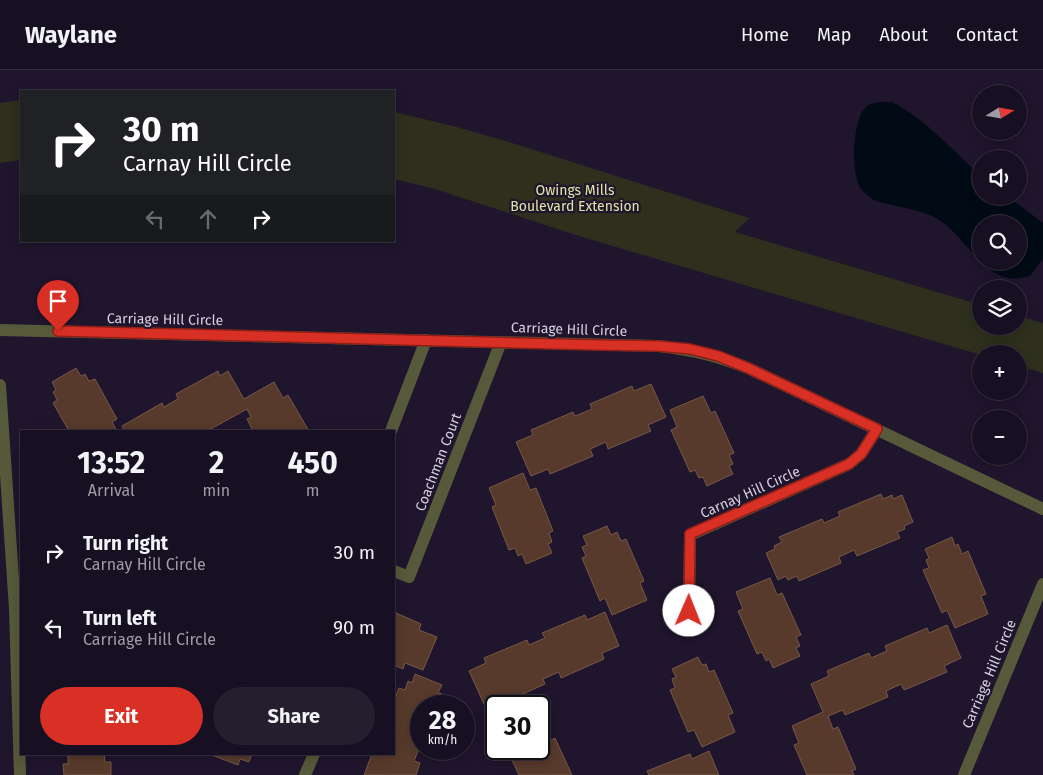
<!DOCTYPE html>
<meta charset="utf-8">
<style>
:root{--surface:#171022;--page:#241e2f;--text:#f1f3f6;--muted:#9e9da5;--line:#363040;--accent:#d93025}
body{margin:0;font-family:"Fira Sans",sans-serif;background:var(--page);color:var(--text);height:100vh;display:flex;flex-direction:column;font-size:19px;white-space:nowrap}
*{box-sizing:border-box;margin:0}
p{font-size:16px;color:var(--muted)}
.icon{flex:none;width:28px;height:28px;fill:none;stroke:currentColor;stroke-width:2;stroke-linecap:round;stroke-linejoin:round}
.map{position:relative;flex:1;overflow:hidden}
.panel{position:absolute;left:20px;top:360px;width:375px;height:325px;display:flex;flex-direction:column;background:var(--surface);border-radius:0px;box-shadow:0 2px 12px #0003,0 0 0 1px var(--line)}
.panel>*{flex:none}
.guide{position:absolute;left:20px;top:20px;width:375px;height:152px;border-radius:0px;box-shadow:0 2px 12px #0003,0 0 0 1px var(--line);background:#202124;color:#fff;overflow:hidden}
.needle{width:32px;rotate:79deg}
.buttons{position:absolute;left:972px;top:15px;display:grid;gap:10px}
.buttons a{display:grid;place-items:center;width:55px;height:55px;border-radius:50%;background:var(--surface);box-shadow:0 2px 12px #0003,0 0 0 1px var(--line);font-size:25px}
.speed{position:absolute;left:410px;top:625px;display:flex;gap:10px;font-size:25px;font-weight:700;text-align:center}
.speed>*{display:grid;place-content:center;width:65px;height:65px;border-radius:50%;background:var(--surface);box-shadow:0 2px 12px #0003,0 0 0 1px var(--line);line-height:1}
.speed small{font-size:12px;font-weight:400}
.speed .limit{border:2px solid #111;border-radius:8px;background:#fff;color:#111}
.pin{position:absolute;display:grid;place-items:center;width:42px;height:42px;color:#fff;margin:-51px -21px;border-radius:50% 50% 50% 0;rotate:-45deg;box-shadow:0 0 5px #0007}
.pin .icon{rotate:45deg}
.me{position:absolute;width:55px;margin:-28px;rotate:1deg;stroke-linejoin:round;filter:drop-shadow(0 0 4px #0008)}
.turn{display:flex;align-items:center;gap:18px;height:105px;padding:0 20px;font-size:22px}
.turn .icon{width:65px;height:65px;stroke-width:2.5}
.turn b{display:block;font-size:35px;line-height:42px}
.lanes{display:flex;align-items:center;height:48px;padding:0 20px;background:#0003;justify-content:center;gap:25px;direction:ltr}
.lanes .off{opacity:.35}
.eta{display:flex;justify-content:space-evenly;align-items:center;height:85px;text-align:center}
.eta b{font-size:30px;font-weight:700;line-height:35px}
.button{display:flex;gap:10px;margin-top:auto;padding:10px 20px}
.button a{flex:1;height:58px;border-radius:30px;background:var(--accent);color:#fff;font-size:20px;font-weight:700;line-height:58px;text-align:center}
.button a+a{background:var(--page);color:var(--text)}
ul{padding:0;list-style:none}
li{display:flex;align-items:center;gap:15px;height:75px;padding:0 20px}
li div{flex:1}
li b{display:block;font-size:19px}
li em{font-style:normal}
header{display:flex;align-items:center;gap:30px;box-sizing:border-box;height:70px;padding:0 25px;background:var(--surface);border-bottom:1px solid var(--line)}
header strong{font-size:24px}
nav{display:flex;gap:28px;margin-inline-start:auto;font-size:18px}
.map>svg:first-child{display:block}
</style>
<header>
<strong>Waylane</strong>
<nav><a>Home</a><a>Map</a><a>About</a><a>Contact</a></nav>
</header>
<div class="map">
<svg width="1043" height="705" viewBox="0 0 1043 705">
<rect width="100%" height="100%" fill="#1f152d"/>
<path fill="#2e301d" d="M21,30V90L0,93V33Z
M394,42L453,56L509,72L749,148L735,162L981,235V256H1019V246L1043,253V303L1019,296V284L981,285L579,166L435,119L394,109Z"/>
<path fill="#000b16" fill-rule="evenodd" d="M892,32C927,50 952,80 981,106V126H1007L1043,153V189L1030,206C988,220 971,173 942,152C930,142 904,138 888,134C884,133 878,132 874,130C870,128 865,123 862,120C850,107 852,49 866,37C873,31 884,32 892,32ZM981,154H1019V191H981Z"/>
<path fill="#573a2b" stroke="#775848" d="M76,298L81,306L85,304L89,311L95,309L117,349L112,352L117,361H69L53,333L57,330L53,322L56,320L52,312Z
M218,301L220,306L228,301L244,329L274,312L283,328L288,325L309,361H253L247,349L251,347L247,339L207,361H122L124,360L122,356L162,333L164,337L178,329L176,324Z
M651,314L666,347L648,355L651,361L608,379L606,372L590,379L593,386L550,404L548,399L531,406L516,372L533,365L531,360L573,342L575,346L592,339L590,334L632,316L634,321Z
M703,326L711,343L715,341L734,383L729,385L733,394L729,396L733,404L707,416L703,407L699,408L695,400L690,402L671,360L677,357L670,340Z
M523,403L530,420L536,418L553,461L549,463L552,472L548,474L552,483L526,494L522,484L518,486L515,478L509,480L492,437L496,435L489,418Z
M881,424L883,429L892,425L893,429L902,425L913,452L904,456L905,459L897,462L900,468L857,486L854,480L839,487L841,493L799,511L797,506L788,510L786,506L778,510L766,483L775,479L774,476L782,472L779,467L822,449L824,453L840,446L838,442Z
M607,456L611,465L617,462L621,471L626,469L644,511L640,513L647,530L612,545L605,528L600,531L582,488L586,486L582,477L587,475L583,466Z
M952,467L955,476L958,474L962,484L968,481L986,524L981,526L988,544L955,558L947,540L942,543L923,500L929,498L926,490L929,488L925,479Z
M770,508L777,525L782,523L801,565L796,567L800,576L796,578L800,586L773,598L769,589L766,591L762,582L757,584L738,541L743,539L736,522Z
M394,542L421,554L419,560L437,567L423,600L405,593L403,599L394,595Z
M605,542L619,576L602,583L604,589L561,608L559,602L552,605L543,609L545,614L503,633L500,627L484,634L469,601L486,593L484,588L527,570L529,575L545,568L542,563L585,545L587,550Z
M947,555L961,588L944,596L947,602L904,620L901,614L886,621L888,627L845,645L843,640L828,646L833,659L838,657L856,699L852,701L854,705H807L794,675L799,673L792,656L823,642L811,614L829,606L827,601L869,583L871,588L887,581L885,576L927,558L929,563Z
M698,587L702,595L706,594L709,602L714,600L733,643L728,645L735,662L702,677L694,660L688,662L670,620L675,618L672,609L676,607L672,599Z
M415,604L442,615L438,623L442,624L438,632L444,635V636H421V677L420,676L414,691L420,693L416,705H364L372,684H394V631L399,618L405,620L408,611L412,613Z
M539,655L542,664L546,662L550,671L555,668L572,705H519L511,688L517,686L513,679H539Z
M709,681L719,705H649L647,701L690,684L692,689Z
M72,684H104L105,692H111V705H64L63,694H68V685Z
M209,684H252L249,692L240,689L238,695Z"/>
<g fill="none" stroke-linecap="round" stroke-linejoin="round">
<path stroke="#565a3a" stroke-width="12" d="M0,260L658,276C693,280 715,285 748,298L1043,439
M0,315L15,539L20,705
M391,361L426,270
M394,501L409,507L501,272
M689,541L690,465L849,394L861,384L877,359
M305,705L314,684
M964,705L1043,514"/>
</g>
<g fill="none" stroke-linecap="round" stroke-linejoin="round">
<g stroke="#8d1f18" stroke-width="12">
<path id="route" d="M58,261L599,275L658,276L690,279L718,286L748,298L877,359L861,384L849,394L690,464L689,541"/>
</g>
<use href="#route" stroke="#d93025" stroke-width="9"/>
</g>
<g text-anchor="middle" stroke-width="4.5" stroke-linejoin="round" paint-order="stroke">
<g font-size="14" fill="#e0e5a8" stroke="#1f152d">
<text x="575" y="125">Owings Mills<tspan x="575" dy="16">Boulevard Extension</tspan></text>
</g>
<g font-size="14" fill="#d6d0e1" stroke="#1f152d">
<text transform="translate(165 249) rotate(1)" y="5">Carriage Hill Circle</text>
<text transform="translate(569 259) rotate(2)" y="5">Carriage Hill Circle</text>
<text transform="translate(438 392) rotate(-69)" y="5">Coachman Court</text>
<text transform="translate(750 422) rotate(-24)" y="5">Carnay Hill Circle</text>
<text transform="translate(989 604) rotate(-67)" y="5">Carriage Hill Circle</text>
</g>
</g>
</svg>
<div class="buttons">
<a><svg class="needle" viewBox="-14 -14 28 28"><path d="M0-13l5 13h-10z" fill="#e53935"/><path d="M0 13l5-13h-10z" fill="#9e9da5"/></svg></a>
<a><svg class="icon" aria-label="sound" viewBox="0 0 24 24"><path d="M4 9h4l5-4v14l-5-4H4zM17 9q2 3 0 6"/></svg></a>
<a><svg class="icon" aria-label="search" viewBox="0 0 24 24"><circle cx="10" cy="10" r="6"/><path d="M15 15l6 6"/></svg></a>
<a><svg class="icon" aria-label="layers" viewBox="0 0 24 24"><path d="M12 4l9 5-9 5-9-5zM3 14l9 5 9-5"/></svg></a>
<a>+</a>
<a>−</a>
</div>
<div class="speed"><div>28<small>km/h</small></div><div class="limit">30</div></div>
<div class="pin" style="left:58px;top:261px;background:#d93025"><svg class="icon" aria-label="arrive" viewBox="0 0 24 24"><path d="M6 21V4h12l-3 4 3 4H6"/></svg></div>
<svg class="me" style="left:689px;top:541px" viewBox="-20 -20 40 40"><circle r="19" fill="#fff"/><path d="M0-13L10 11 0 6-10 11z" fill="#d93025"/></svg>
<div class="guide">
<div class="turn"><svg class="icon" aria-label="right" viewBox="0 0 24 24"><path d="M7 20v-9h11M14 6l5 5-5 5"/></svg><div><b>30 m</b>Carnay Hill Circle</div></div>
<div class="lanes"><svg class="icon off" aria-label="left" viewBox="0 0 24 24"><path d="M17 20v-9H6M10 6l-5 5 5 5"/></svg><svg class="icon off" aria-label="ahead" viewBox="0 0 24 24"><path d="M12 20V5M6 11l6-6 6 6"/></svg><svg class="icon" aria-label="right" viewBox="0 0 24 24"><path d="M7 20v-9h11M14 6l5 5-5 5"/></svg></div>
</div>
<section class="panel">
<div class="eta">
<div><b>13:52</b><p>Arrival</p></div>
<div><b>2</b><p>min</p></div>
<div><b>450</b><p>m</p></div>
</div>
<ul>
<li><svg class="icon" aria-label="right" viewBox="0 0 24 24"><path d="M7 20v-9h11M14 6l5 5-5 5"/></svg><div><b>Turn right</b><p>Carnay Hill Circle</p></div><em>30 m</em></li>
<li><svg class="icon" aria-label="left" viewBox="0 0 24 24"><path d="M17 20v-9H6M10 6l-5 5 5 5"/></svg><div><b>Turn left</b><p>Carriage Hill Circle</p></div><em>90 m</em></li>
</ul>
<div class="button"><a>Exit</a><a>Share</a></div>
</section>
</div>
